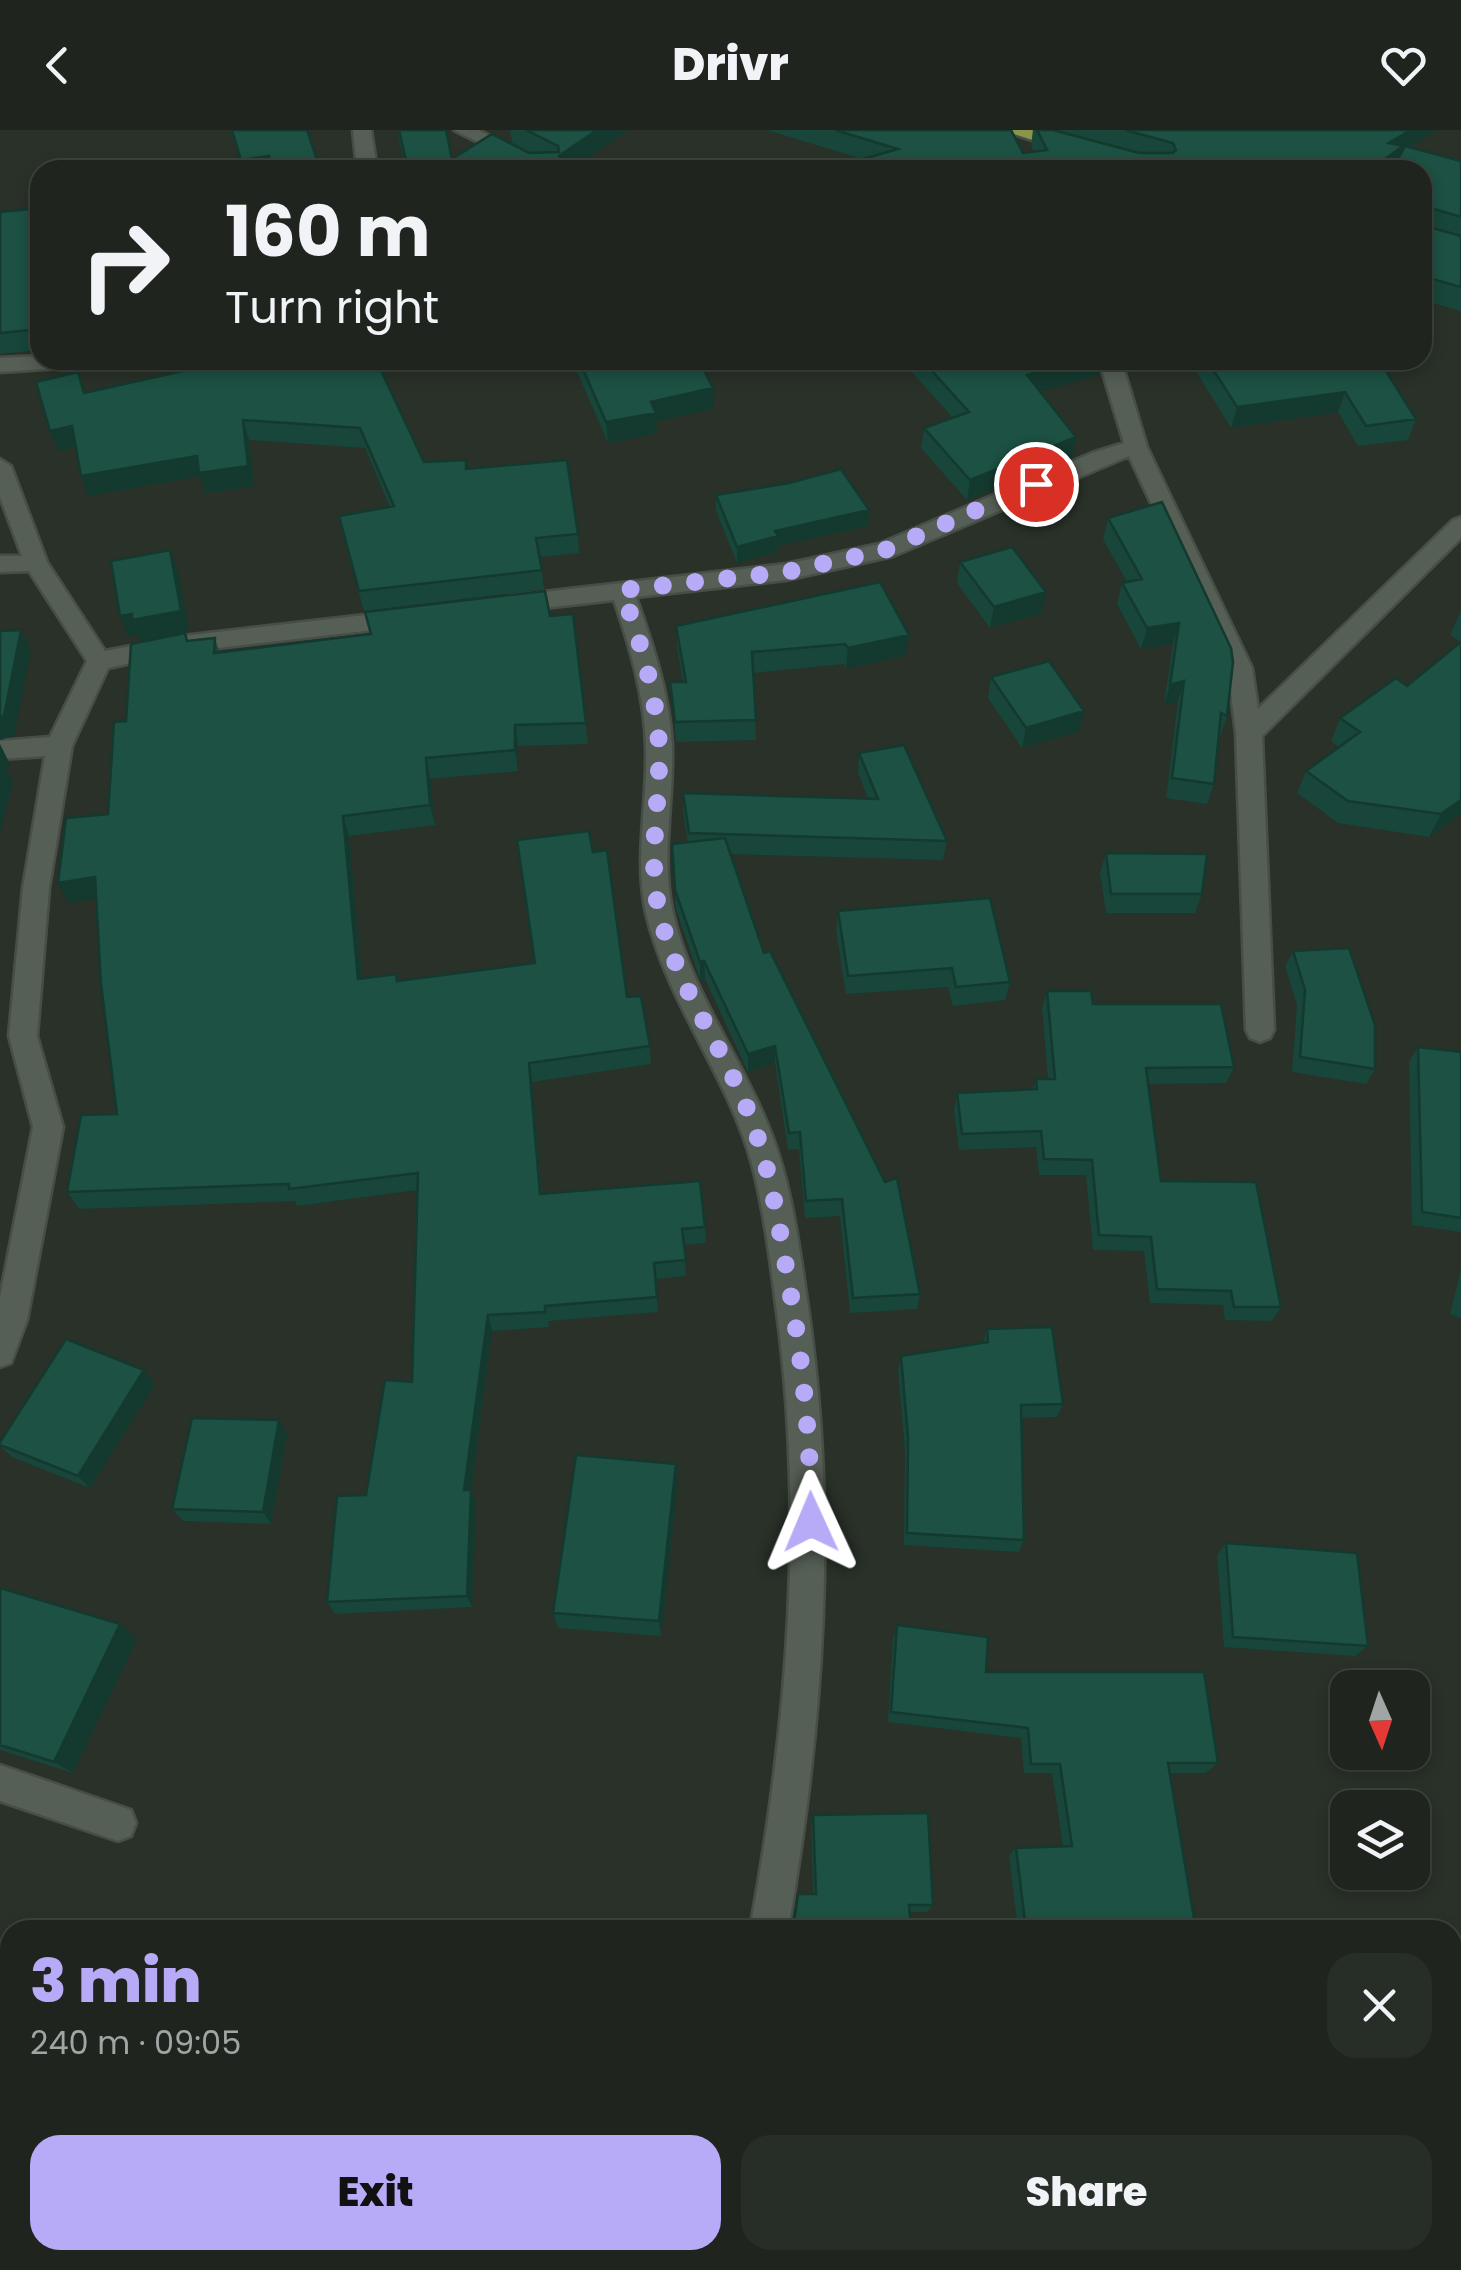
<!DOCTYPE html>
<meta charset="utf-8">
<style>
:root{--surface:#1f251e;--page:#272d27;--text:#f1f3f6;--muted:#a1a5a4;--line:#3c423c;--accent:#b7abf8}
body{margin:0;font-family:Poppins,sans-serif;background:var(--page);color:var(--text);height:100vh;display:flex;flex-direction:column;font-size:38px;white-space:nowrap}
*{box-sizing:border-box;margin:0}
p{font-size:32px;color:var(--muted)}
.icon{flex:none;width:55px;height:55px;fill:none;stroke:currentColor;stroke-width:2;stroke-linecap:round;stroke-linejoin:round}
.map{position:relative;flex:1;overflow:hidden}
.drawer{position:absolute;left:0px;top:1790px;width:1462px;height:350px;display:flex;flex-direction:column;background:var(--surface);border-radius:30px 30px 0 0;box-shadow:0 5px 15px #0003,0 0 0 2px var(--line)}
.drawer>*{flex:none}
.banner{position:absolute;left:30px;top:30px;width:1402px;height:210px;border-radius:30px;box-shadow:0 5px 15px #0003,0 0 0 2px var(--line);background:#1f251e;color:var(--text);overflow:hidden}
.needle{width:65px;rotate:177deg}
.tools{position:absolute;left:1330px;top:1540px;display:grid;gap:20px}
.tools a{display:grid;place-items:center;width:100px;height:100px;border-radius:20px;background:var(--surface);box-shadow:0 5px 15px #0003,0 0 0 2px var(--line);font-size:50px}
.pin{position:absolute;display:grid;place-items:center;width:85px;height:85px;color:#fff;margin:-42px;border:5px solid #fff;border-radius:50%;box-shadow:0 2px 10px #0007}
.me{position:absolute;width:110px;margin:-55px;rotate:359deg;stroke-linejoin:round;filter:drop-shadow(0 0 8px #0008)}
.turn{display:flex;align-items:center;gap:35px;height:210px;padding:0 30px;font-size:45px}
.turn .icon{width:130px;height:130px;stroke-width:2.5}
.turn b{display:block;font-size:70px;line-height:85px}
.round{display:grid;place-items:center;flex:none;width:105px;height:105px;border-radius:30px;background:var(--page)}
.summary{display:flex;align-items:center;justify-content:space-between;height:170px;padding:0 30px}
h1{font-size:60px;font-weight:800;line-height:75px;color:var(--accent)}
.primary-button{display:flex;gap:20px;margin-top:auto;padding:20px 30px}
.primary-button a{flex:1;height:115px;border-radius:30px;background:var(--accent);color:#111;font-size:40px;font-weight:800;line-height:115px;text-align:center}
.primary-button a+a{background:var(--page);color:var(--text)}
header{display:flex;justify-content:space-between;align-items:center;height:130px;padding:0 30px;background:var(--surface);font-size:45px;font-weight:800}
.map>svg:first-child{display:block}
</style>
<header><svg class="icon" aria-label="back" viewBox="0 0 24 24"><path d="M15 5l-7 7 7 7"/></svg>Drivr<svg class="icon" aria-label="heart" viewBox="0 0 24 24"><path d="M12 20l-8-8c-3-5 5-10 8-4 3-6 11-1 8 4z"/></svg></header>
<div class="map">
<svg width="1461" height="2140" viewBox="0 0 1461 2140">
<rect width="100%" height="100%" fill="#293128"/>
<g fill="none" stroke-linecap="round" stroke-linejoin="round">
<g stroke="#474e47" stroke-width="5">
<path id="minor" d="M353,0H371L377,40H357Z
M454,0H478L558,40H533Z
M40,226V230H87L76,237L0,242V228Z
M208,230H315L312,235C284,243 231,251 208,230Z
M1099,230H1121L1147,317L1252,538L1258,579L1453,390L1461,387V408L1262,606L1274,900L1270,908L1260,912L1250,908L1246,900L1236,603L1228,538L1129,326L893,426L786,450L636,467C653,515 669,563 672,614C674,669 661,725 672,779C692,872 757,945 782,1036C795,1081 801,1130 808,1177C838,1386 824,1592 788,1800H750C788,1592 805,1385 776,1175C770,1128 764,1080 752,1034C728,946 667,873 646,783C634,729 648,672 646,617C645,567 630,517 614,470L509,482L497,474L509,466L786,434L879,414L1092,323L1124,313Z
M0,329L11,336L47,432L105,521L183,506L409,480L421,488L409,496L183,522L108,538L72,616L49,758L37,906L63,997L27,1190L11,1233L0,1237V1167L33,997L9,906L23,758L45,626L0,629V611L50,607L87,531L29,441L0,442V426H22L0,367Z
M0,1635L131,1680L136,1693L131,1706L118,1711L0,1671Z
M681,2130H723L721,2140H679Z"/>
</g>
<g stroke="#474e47" stroke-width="5">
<path id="major" d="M1001,0H1032L1080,16L1070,22Z"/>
</g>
<use href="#minor" fill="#565f55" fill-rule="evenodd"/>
<use href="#major" fill="#8b944b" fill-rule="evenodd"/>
</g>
<path fill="#18463a" d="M397,0H446L452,29L532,23L512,13L510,0H628L570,40H406Z
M767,0H1011L1023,23L1034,22L1031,15L1033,0H1438L1410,17L1461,31V181L1422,170V40L862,29Z
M40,78V220L0,224V82Z
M232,230L424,332L466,330L467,339L578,404L579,423L540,427L544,459L364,481L343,406L390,377L365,318L249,310L254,356L205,363L200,346L88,366L76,317L58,321L85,263Z
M572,230H670L673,237L714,279L656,291L657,303L608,313Z
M901,230H1102L1099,245L1039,261L1072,327L967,370L921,318L924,298L953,288Z
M1189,230H1379L1416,289L1408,310L1358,316L1338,282L1231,298Z
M716,365L869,380L868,396L777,416V422L737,433L716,381Z
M1162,372L1227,586L1220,607L1214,654L1207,674L1166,668L1178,571L1164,575L1173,513L1141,519L1117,474L1122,453L1127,452L1103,409L1108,388Z
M960,432L1042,483L990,498L957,453Z
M880,452L906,525L846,539L844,534L753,543L756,610L676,612L670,552H683L677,517L676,496Z
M1461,481V512L1450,505Z
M365,482L550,486L573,484L588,614L518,616V641L430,649L435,695L349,706L362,848L396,844L398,850L535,833L593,722L627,867L650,916L651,934L532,952L542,1064L705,1097L706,1113L684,1115L686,1146L655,1149L658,1182L548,1191L549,1197L492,1201L471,1361L476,1373L472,1477L335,1484L327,1472L366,1365L412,1252L417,1060L297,1076L295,1071L79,1079L67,1062L117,984L96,768L68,773L108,684L126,591L188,511L215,508L219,522L370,504Z
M991,547L1079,601L1022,618L988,568Z
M1396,548L1461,684L1429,707L1338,693L1297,663L1306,641L1339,617L1331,611L1340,588Z
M859,623L947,711L943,730L730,724L764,823L920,1164L917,1179L850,1183L840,1086L805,1088L799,1019L788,1020L775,933L748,942L705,849L700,850L676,779L672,714L688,712L683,683V663L868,668L858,643Z
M1106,723L1202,764L1195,783H1106L1100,743Z
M838,781L1010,852L1005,870L953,876L948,857L846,864L836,800Z
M1293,821L1375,939L1366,954L1292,942L1297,875L1285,836Z
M1047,861L1093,874L1234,937L1226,953L1148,954L1161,1051L1281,1177L1272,1191L1225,1190L1223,1175L1150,1173L1144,1121L1093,1120L1086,1045H1039L1036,1017L959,1020L954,979L957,963L1033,960L1036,949H1048L1042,878Z
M1418,917L1461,922V1102L1412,1095L1409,931Z
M1461,1139V1188L1450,1184Z
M987,1199L1063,1274L1057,1287L1021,1288L1024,1410L1019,1422L904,1415L905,1321L898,1240L901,1226L983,1213Z
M144,1240L155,1254L90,1358L12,1327L0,1316V1312Z
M279,1290L287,1304L271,1394L183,1391L172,1379Z
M676,1334L678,1352L661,1506L558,1498L553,1483Z
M1226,1413L1368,1516L1355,1526L1224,1517L1217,1425Z
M0,1458L120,1494L137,1509L73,1643L0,1620Z
M897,1495L986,1542L1218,1633L1206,1643H1170L1196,1800H1018L1009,1726L1016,1718L1063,1716L1052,1643H1024L1021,1608L888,1592L893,1508Z
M813,1685L933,1775L927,1782H910L911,1800H783L784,1797L793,1794L813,1764L811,1695Z"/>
<path fill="#14392f" d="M597,0H628L570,40H560L559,26Z
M1411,0H1438L1401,22L1392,40H1370L1389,13Z
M269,26L272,40H243L241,30Z
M1082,230H1102L1099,245L1023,266L1027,245Z
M713,258L714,279L656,291L657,303L608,313L606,292L651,272Z
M1345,262L1338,282L1231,298L1237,277Z
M243,290L249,310L254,356L205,363L200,346L88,366L81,346Z
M72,296L80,316L58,321L50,301Z
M1076,307L1072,327L967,370L970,350Z
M869,380L868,396L777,416V422L737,433V417L775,401Z
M170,420L178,441L189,502L140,510L138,505L128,507L120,486Z
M1046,462L1042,483L990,498L994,477Z
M1179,493L1173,513L1141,519L1147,498Z
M21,500L31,520L14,606L0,610V587Z
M909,505L906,525L846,539L848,518Z
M1184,551L1178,571L1164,575L1170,555Z
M1084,581L1079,601L1022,618L1026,598Z
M515,595L518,616V641L515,620Z
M0,614L9,632L7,641L13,651L0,702Z
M426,628L430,649L435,695L430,675Z
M1461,670V684L1429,707L1441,684Z
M343,686L349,706L364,868L358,849Z
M95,747L105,767L68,773L58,753Z
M704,831L705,849L700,850V832Z
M775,916V933L748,942V924Z
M529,933L532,952L543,1081L540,1064Z
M488,1185L492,1201L471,1361L476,1373L472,1477L467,1466L464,1360Z
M144,1240L155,1254L90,1358L78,1346Z
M279,1290L287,1304L271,1394L263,1382Z
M676,1334L678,1352L661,1506L659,1491Z
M120,1494L137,1509L73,1643L54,1632Z
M373,2130H385V2140H373Z"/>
<path fill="#1c5143" stroke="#14392f" stroke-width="2.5" d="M232,0H307L317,30L327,29L330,40H273L269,26L241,30Z
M399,0H446L452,29L492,4L529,23L559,22L558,16L526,0H597L559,26L564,40H408Z
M835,0H1011L1023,23L1047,20L1037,0H1053L1139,23H1173L1176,20L1173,13L1125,0H1411L1389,13L1403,16L1370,40H825L898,19Z
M1405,16L1461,31V87L1431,78L1426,81L1429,97L1461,106V157L1422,146V40H1392Z
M40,78V199L0,203V82Z
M232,230H376L424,332L466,330V339L567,330L578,404L536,408L542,440L359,461L339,386L394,376L360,298L243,290L248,336L199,343L197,326L81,346L72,296L50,301L36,252L78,242L84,263Z
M579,230H670L673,237L693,239L699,231L713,258L651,272L656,283L606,292Z
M922,230H1082L1027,245L1076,307L970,350L924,298L969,282Z
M1207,230H1379L1416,289L1366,296L1345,262L1237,277Z
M841,339L869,380L775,401L778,406L737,417L716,365L789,353Z
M1162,372L1231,518L1233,532L1227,586L1221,583L1214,654L1172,648L1184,551L1170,555L1179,493L1147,498L1122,453L1142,449L1108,388Z
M1012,417L1046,462L994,477L960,432Z
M170,420L181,481L132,490V484L120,486L111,431Z
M880,452L909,505L848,518L845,514L752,522L756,590L675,592L670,552H686L676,496Z
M545,461L550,486L573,484L586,593L515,595V620L426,628L430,675L343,686L358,849L396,844L397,851L535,833L517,710L589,701L593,722L607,720L627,867L641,866L650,916L529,933L540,1064L700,1051L705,1097L682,1099L686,1130L654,1133L657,1167L545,1176V1182L488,1185L464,1360H471L467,1466L327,1472L337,1366L366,1365L385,1250L412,1252L418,1043L289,1059V1054L67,1062L81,985L117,984L101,854L95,747L58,753L66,688L108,684L114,592L126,591L131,514L185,503L187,511L215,508L214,523L371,504L365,482Z
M21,500L4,586L0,587V501Z
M1461,512V670L1441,684L1348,671L1306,641L1360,602L1340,588L1396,548L1407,556Z
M1049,531L1084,581L1026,598L991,547Z
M904,615L947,711L689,703L683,663L878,669L859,623Z
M725,708L764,823L770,821L885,1052L897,1048L920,1164L853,1168L842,1069L806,1071L800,1002L789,1003L775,916L748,924L704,831L700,832L675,760L672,714Z
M1106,723L1207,724L1202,764H1111Z
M990,768L1010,852L956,857L952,838L848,846L838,781Z
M1349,818L1375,895V939L1300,927L1305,860L1293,821Z
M1047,861H1091L1093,874H1221L1234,937L1146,938L1161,1051L1256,1052L1281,1177H1234L1231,1161L1157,1159L1151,1107L1099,1105L1092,1030L1044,1029L1041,1001L962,1004L957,963L1037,959L1036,949H1055Z
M1418,917L1461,922V1088L1422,1082Z
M1052,1197L1063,1274L1021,1275L1024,1410L907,1403L908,1308L901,1226L988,1212L987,1199Z
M66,1209L144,1240L78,1346L0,1315V1312Z
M192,1288L279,1290L263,1382L172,1379Z
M576,1325L676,1334L659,1491L553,1483Z
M1226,1413L1357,1423L1368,1516L1233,1507Z
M0,1458L120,1494L54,1632L0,1615Z
M897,1495L988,1507L986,1542H1204L1218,1633H1168L1196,1800H1026L1016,1718L1072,1716L1060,1634H1031L1028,1598L891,1582Z
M928,1683L933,1775H909L911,1800H784V1797L794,1793L798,1764H816L813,1685Z
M567,1796L587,1800H566Z
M178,2130H373V2140H178Z
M735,2130H892L890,2140H733Z"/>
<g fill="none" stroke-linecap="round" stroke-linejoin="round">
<path stroke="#b7abf8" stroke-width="18" stroke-dasharray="0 32.4" d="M811,1392C811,1307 802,1226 787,1143C778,1088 769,1033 748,981C720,910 677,859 659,781C647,727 661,670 659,615C656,560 640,511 622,460L786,442L885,420L1036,354"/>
</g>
</svg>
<div class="tools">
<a><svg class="needle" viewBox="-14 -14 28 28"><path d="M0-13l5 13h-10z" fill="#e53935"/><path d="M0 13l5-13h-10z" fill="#a1a5a4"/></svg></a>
<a><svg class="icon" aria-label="layers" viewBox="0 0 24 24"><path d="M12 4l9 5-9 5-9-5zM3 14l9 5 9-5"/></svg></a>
</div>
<div class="pin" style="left:1036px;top:354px;background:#d93025"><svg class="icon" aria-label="arrive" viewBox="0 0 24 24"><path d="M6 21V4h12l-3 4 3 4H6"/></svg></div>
<svg class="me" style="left:811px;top:1392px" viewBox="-20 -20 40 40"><path d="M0-17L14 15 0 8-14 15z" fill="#b7abf8" stroke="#fff" stroke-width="4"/></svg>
<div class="banner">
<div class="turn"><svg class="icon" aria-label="right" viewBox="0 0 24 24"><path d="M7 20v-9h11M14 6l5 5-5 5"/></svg><div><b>160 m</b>Turn right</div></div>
</div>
<section class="drawer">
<div class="summary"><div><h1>3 min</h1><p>240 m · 09:05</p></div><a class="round"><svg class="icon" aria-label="close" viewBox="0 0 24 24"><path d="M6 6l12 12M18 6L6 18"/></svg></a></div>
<div class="primary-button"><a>Exit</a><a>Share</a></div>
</section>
</div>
